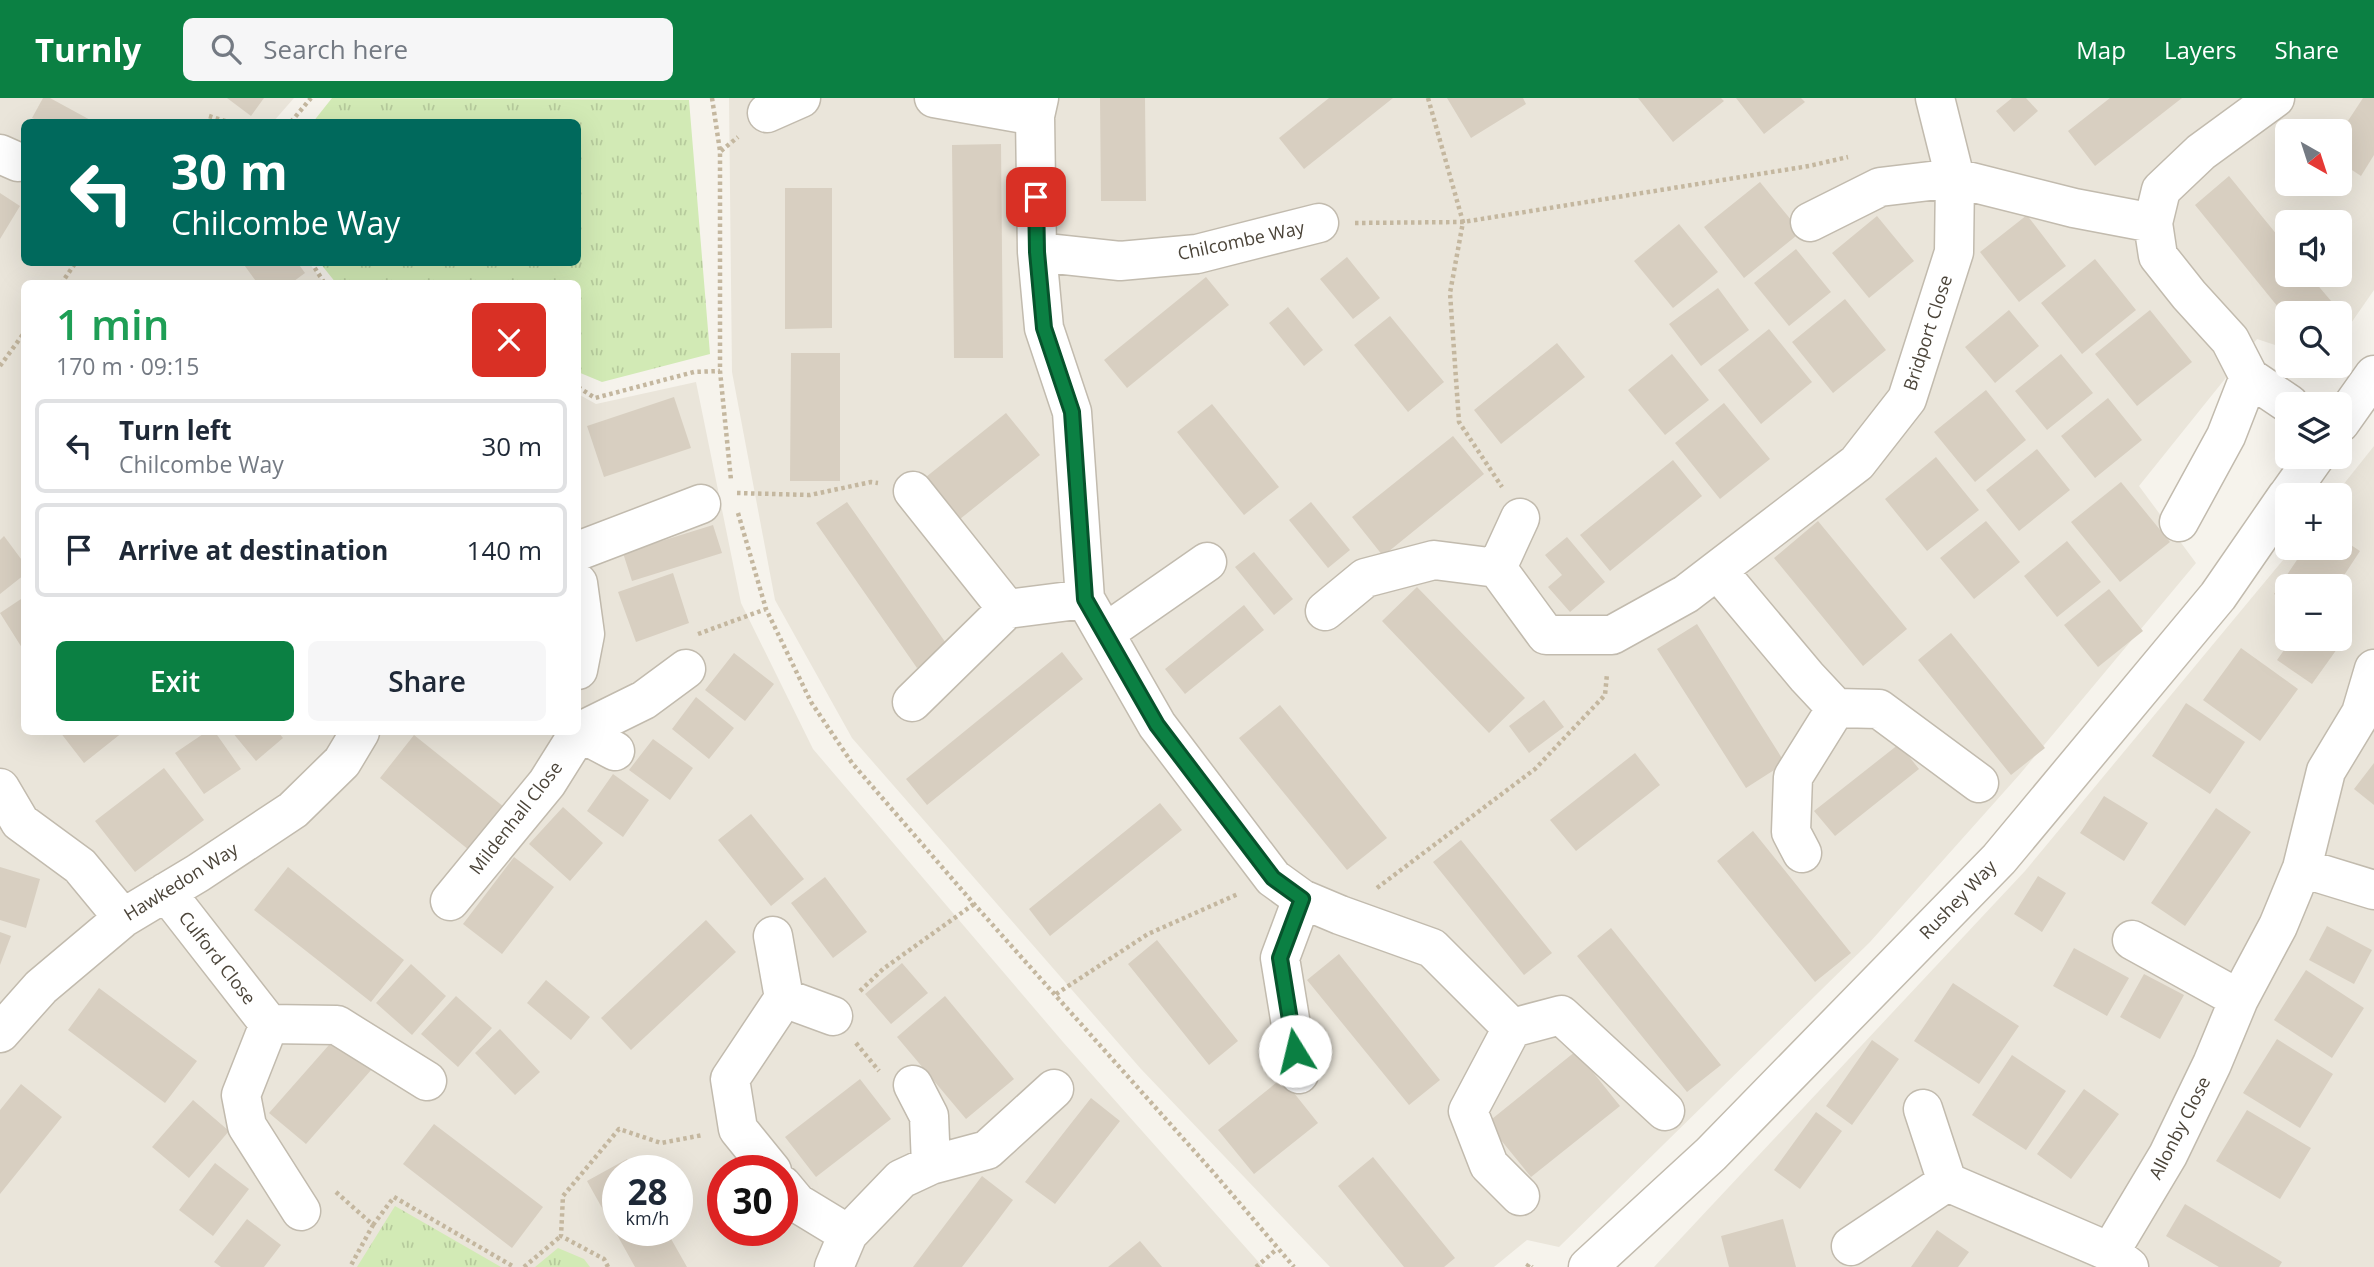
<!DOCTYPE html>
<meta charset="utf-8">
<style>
:root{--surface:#fff;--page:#f6f6f7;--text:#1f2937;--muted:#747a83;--line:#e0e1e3;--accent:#0b8043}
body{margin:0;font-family:"Open Sans",sans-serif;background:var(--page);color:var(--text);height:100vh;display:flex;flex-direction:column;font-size:26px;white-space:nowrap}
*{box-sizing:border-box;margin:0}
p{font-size:23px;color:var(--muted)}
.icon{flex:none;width:38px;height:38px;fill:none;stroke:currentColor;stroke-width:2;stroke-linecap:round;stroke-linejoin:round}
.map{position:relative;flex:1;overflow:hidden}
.panel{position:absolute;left:21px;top:182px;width:560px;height:455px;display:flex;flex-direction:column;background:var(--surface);border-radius:10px;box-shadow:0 7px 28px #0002}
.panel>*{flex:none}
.guide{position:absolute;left:21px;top:21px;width:560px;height:147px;border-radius:10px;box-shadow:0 7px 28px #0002;background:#00695c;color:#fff;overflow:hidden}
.needle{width:46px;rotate:141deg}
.tools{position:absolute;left:2275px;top:21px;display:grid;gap:14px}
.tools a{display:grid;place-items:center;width:77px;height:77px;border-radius:10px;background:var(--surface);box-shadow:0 7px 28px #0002;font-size:35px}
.speed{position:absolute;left:602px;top:1057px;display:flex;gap:14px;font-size:35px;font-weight:700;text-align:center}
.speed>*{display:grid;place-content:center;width:91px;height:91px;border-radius:50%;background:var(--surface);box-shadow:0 7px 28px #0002;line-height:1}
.speed small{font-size:18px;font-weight:400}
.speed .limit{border:10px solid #d22;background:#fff;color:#111}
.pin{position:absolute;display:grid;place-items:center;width:60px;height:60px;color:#fff;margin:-30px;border-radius:14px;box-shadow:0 4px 10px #0006}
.me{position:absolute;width:77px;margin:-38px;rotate:351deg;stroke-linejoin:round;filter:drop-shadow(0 0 5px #0008)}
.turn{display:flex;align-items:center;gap:24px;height:147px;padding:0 35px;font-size:32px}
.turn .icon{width:91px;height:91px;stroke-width:2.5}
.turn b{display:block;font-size:49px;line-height:60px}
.round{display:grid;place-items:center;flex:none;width:74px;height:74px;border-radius:10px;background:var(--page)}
.overview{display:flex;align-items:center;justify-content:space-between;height:119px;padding:0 35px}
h1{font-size:42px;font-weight:600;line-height:52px;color:#1e9e55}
.action{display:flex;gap:14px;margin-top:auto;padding:14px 35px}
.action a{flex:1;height:80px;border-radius:10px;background:var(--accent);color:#fff;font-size:28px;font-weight:600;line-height:80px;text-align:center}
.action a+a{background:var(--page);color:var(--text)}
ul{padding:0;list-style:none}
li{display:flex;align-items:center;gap:21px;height:94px;margin:0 14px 10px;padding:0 21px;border:4px solid var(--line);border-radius:10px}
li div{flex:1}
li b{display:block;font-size:26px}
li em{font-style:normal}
header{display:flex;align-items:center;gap:42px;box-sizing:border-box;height:98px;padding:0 35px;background:var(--accent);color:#fff}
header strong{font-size:33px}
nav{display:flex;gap:38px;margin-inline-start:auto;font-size:24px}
.search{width:490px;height:63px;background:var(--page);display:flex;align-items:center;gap:18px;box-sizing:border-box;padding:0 24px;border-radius:10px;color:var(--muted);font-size:26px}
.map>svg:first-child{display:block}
</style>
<header>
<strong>Turnly</strong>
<div class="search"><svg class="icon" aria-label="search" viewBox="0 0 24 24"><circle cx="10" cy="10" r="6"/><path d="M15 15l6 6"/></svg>Search here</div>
<nav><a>Map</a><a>Layers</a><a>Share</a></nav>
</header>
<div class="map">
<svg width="2374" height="1169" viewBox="0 0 2374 1169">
<defs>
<pattern id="grass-tufts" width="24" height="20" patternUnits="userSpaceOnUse" patternTransform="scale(1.75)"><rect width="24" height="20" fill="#d2eab5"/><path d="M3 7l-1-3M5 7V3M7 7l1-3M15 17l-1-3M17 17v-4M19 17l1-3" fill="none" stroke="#b6ca9c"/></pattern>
</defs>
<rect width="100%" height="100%" fill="#f6f3ec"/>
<path fill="#eae5da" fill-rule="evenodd" d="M0,0H294L273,24H24V164L309,165L324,185L24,186V634H578V296L596,306L696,284L741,505L813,651L1063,944L1263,1169H0ZM618,1073H677V1132H618ZM723,1073H782V1132H723Z
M729,0H2374V192L2340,241V215H2287V251L2257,241L2139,388L2196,465L2020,676L1870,844L1559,1149L1527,1142L1494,1169H1330L1141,971L852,640L775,502L732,274ZM2287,33H2340V86H2287ZM2287,124H2340V177H2287Z
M2374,348V1169H1654L2025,773L2293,450H2340V397H2335ZM2287,488H2340V541H2287Z"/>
<path fill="url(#grass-tufts)" d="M332,0L689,2L710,256L602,284L578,274V186L336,185L320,165L578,164V24H313Z
M395,1108L501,1169H357Z
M558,1150L584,1161L590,1169H535Z"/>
<path fill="#d8cfc1" d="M43,0H50L94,24H41L32,20Z
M227,0H264L251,18Z
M1100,0H1145L1146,103H1101Z
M1329,0H1393L1304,71L1279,40Z
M1447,0H1523L1526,6L1471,40Z
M1638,0H1721L1724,3L1673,44Z
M1736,0H1801L1805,4L1764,36Z
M2012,0H2026L2038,13L2014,34L1996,13Z
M2110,0H2182L2095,68L2068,33Z
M2363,0H2374V57L2361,78L2340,64V35Z
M1001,46L1003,260H954L952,47Z
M2229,78L2287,149V177H2309L2337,210L2330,215H2287V220L2195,107Z
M1760,84L1801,134L1744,180L1704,129Z
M785,90H832V230L785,231Z
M0,95L20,108L0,141Z
M2027,117L2066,168L2019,204L1980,154Z
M1877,118L1914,163L1869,200L1832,155Z
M1679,126L1718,174L1673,210L1634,163Z
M1796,151L1831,194L1789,228L1754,185Z
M1347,159L1380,200L1353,221L1320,181Z
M2095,161L2136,212L2082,256L2041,205Z
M242,164H297L305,175L290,186H258Z
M1206,179L1229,207L1127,290L1104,262Z
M1718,190L1749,232L1701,268L1669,226Z
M1845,201L1886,252L1833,295L1792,244Z
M1288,209L1323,252L1304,268L1269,225Z
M2009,212L2039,248L1995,285L1965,249Z
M2150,212L2192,264L2137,308L2095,256Z
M1390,218L1444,284L1408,314L1354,247Z
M1769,231L1812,284L1761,326L1718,272Z
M1557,245L1585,279L1501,346L1474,312Z
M791,255H840V383H790Z
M1672,256L1709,302L1665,337L1628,292Z
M2061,256L2093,295L2047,332L2015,293Z
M1986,292L2026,342L1975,384L1934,334Z
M674,299L691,350L604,379L587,328Z
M2108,300L2142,342L2095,380L2061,338Z
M1724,305L1770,361L1720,401L1675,345Z
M1212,306L1279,389L1244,417L1177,334Z
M1006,315L1040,357L960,421L926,379Z
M1453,338L1484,376L1383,458L1352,419Z
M2037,351L2070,392L2019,433L1986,392Z
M1936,359L1979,412L1927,453L1885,401Z
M1673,362L1702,398L1610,473L1580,437Z
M2121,384L2170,444L2120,484L2071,424Z
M847,404L948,548L917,570L816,425Z
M1311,404L1350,452L1328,470L1289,422Z
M1818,423L1907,531L1863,568L1774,460Z
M1986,423L2020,464L1974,501L1940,460Z
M713,427L722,455L632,483L623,455Z
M4,438L24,465V477L0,496V442Z
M1567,439L1605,484L1570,514L1548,489L1562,477L1545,457Z
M2340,440L2360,453L2337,488H2287V505L2274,496L2305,450H2340Z
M2067,443L2101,484L2057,519L2024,478Z
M1254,454L1293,501L1274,517L1235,469Z
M673,475L689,525L636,544L618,494Z
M1417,489L1525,600L1489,635L1382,523Z
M2109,491L2143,533L2098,569L2064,527Z
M24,499V553L0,515Z
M1244,507L1264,532L1185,596L1165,571Z
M1697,526L1785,665L1746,690L1657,551Z
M1951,535L2045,650L2011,677L1918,562Z
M2292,541H2323L2337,551L2312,586L2277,562Z
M2241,550L2298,591L2260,643L2203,602Z
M1062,554L1083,581L927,707L906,681Z
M734,555L774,586L745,623L705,592Z
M696,599L734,630L709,661L672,631Z
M1544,602L1564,629L1529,655L1509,628Z
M2186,605L2245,644L2210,696L2152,658Z
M1280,607L1387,740L1347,772L1239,640Z
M60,634H123L84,665Z
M206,634H215L241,671L204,696L175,655Z
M232,634H278L283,640L256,663Z
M414,637L504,709L469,752L380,680Z
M653,641L693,670L670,702L629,672Z
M1899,646L1919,671L1835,738L1814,713Z
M1635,655L1660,687L1576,753L1550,722Z
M2374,665V707L2354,691Z
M164,670L204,722L135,774L95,723Z
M613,676L649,702L623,739L587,713Z
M2104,698L2148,725L2124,763L2080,735Z
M1160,705L1182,732L1050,838L1029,811Z
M563,709L603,745L570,783L529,746Z
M2216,710L2251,734L2185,828L2151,805Z
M751,716L804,781L771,808L718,742Z
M1753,733L1851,855L1815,884L1717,763Z
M1461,742L1552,855L1524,877L1433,764Z
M514,759L554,789L502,856L463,826Z
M0,769L40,781L26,830L0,822Z
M288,769L404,862L371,904L254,812Z
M2038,778L2066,795L2042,834L2014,816Z
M825,779L867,834L833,860L791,805Z
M706,822L736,854L631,952L601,920Z
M2327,828L2372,852L2354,886L2309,862Z
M1611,830L1721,967L1687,994L1577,858Z
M0,834L11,838L0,867Z
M1157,842L1238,943L1209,967L1128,866Z
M2074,850L2129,880L2107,918L2053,888Z
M1339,856L1440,982L1409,1007L1307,882Z
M902,865L928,895L891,926L865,896Z
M411,866L446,898L412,937L376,905Z
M2306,872L2364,910L2332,960L2274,922Z
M2144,876L2184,897L2160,941L2120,919Z
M546,882L590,919L571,942L527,905Z
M1953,885L2019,928L1979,986L1914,943Z
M99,890L197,963L165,1005L68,932Z
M456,898L492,930L458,969L421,936Z
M945,898L1014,981L966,1021L897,939Z
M500,931L540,974L515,997L475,955Z
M336,939L372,971L306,1046L269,1015Z
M2277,941L2333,976L2300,1030L2243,995Z
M1872,942L1899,961L1852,1027L1826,1008Z
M1576,953L1620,1008L1531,1079L1487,1025Z
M2012,957L2066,993L2026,1052L1972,1017Z
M1282,980L1318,1025L1254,1076L1218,1032Z
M860,981L891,1021L816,1079L785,1039Z
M21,986L62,1019L0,1096V1012Z
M2084,991L2119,1016L2071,1081L2037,1056Z
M1091,1000L1120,1023L1055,1106L1025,1084Z
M193,1002L229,1033L189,1080L152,1049Z
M2247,1012L2311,1050L2280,1101L2216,1063Z
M1816,1014L1842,1033L1800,1091L1774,1072Z
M434,1026L543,1109L512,1150L403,1066Z
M1373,1059L1455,1160L1444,1169H1404L1338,1088Z
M627,1061L633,1073H618V1132H666L687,1169H635L587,1083Z
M215,1065L249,1091L213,1138L179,1112Z
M982,1078L1013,1102L989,1134L962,1169H913Z
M2185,1106L2282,1164L2279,1169H2219L2166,1138Z
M247,1121L281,1147L264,1169H221L214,1164Z
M1783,1121L1796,1169H1729L1721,1138Z
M1937,1132L1969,1154L1958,1169H1911Z
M1140,1143L1162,1169H1108Z"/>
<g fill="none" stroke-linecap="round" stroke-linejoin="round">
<g stroke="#c2bbae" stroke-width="41">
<path id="minor" d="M934,0L1035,18
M1039,0L1035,18L1037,154L1044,230L1072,314L1085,501L1157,627L1273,780L1302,801L1340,817L1432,850L1512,930L1468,1013L1489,1067L1520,1098
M2275,0L2201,54L2161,92L2153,125L2158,158L2189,197L2230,242L2249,279L2289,306
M767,15L801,0
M0,56L18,64
M1810,124L1880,89L1955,80L2074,110L2153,125
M1037,154L1120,163L1197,156L1319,125
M913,393L1007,511L1085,501
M2179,424L2226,338L2249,279
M578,453L701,406
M1497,470L1520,420
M1718,473L1807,579L1836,610L1793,679L1791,734L1802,755
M578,485L585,536L578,572
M1325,513L1365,480L1434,462L1497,470L1546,537H1612L1686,496L1857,365L1907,301L1954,154L1955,80L1935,0
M1105,535L1207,464
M912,604L1007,511
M1836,610L1879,611L1979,685
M579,634L615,653
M0,690L20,724L80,768L123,820
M2302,770L2326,673L2361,615L2374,571
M166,794L269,926L241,997L247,1028L301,1113
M450,803L547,685L579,634L644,602L686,571
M773,838L784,900
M2132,842L2239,901
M269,926L337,927L427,983
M1512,930L1561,917L1665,1013
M0,935L41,889L123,820L198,775L293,712L342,664L360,634
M1299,976L1280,860L1302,801
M913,987L929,1018L931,1067
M1923,1011L1947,1084
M772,1073L738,1031L730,981L784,900L833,918
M782,1087L797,1105L848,1136L834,1169
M848,1136L901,1081L931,1067L987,1052L1054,991
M1851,1148L1947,1084L2110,1154
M2129,1169L2110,1154L2168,1057L2212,966L2239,901L2278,828L2302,770L2374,792"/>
</g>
<g stroke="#c2bbae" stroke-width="41">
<path id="tertiary" d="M2340,325L2374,277
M2288,397L2315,359
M1588,1169L1711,1056L1999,761L2218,498L2287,398"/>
</g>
<path stroke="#c4b79f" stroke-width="4.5" stroke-dasharray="3.5 3.5" stroke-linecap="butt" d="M712,0L720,53V273L731,382
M1428,0L1463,124L1450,195L1459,324L1502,389
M209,18L228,24
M291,24L311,0
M721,53L738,39
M1355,125L1463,124L1809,68L1848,59
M311,164L325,186
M61,186L76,164
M0,268L24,235
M578,289L595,300L694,274L720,273
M737,395L810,397L871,384L878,385
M738,415L766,511L811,604L852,665L974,806L1213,1074L1294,1169
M698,536L766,511
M1377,790L1535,671L1605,597L1607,576
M860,893L883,871L974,806
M1056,896L1148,836L1238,796
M856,945L879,973
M336,1094L373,1127L350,1169
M373,1127L394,1099L514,1169
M524,1169L561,1138
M608,1169L604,1161L561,1138L563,1098L619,1031L661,1045L703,1037
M1256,1169L1277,1151
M1527,1169L1529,1166L1532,1169"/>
<use href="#minor" stroke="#fff" stroke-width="38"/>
<use href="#tertiary" stroke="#fff" stroke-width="38"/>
</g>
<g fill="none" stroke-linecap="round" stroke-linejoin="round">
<g stroke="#07532c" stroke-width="18">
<path id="route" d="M1036,99L1037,154L1044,230L1072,314L1085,501L1157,627L1273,780L1302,801L1280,860L1295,953"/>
</g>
<use href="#route" stroke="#0b8043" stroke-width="12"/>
</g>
<g text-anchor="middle" stroke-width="5" stroke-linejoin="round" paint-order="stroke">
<g font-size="18" fill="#4b4439" stroke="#fff">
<text transform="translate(1241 143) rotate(-12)" y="6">Chilcombe Way</text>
<text transform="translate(1928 235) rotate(-72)" y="6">Bridport Close</text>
<text transform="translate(516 720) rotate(-52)" y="6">Mildenhall Close</text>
<text transform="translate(181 784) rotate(-32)" y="6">Hawkedon Way</text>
<text transform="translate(1958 802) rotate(-46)" y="6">Rushey Way</text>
<text transform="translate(217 860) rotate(52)" y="6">Culford Close</text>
<text transform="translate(2180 1030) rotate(-63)" y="6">Allonby Close</text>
</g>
</g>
</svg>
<div class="tools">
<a><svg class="needle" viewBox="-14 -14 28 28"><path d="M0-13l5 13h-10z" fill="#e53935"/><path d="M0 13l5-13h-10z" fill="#747a83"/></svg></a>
<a><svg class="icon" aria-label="sound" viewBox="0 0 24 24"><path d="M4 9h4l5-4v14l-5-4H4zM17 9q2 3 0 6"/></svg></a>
<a><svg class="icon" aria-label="search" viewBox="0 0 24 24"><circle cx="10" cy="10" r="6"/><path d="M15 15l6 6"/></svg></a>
<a><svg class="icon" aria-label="layers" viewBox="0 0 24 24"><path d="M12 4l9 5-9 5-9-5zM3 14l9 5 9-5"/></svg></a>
<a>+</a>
<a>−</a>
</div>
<div class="speed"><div>28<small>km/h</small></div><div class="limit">30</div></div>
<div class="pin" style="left:1036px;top:99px;background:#d93025"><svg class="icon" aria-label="arrive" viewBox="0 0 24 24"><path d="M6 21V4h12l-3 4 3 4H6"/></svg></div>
<svg class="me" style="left:1295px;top:953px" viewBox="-20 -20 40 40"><circle r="19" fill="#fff"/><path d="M0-13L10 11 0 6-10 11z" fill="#0b8043"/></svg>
<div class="guide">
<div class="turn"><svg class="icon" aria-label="left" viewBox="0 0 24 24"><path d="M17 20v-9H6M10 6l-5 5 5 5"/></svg><div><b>30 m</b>Chilcombe Way</div></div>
</div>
<section class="panel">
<div class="overview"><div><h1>1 min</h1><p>170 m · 09:15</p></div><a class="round" style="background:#d93025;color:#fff"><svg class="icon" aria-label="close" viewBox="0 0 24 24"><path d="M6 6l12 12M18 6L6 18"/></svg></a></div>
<ul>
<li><svg class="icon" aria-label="left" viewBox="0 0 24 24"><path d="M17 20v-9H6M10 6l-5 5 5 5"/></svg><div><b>Turn left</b><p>Chilcombe Way</p></div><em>30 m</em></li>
<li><svg class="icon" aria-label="arrive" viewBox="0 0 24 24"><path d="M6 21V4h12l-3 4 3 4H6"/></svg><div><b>Arrive at destination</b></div><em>140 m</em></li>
</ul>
<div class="action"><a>Exit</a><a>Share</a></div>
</section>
</div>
